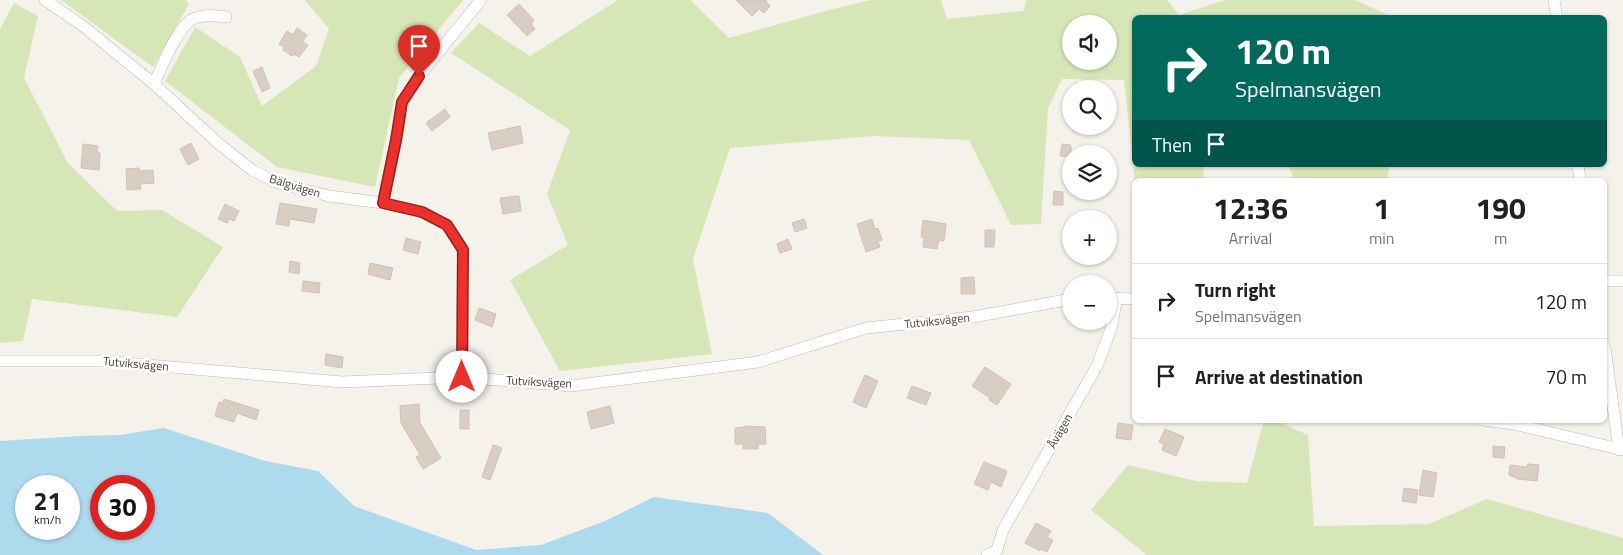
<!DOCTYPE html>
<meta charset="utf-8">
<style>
:root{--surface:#fff;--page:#f6f6f6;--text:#202124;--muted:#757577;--line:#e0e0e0}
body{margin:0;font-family:"Titillium Web",sans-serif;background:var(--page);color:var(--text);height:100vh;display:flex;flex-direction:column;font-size:19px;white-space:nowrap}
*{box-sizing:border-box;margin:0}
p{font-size:16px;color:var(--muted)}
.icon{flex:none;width:28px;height:28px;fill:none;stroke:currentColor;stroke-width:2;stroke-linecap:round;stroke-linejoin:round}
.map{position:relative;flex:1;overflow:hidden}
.drawer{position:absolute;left:1132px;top:178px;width:475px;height:245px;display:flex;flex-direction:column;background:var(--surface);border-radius:8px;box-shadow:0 1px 4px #0004}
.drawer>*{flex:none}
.hud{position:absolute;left:1132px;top:15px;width:475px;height:152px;border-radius:8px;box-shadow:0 1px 4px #0004;background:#00695c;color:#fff;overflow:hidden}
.tools{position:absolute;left:1062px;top:15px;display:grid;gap:10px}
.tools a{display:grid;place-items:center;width:55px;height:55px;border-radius:50%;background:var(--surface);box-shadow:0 1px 4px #0004;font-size:25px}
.speed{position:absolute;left:15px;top:475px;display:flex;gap:10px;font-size:25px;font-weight:700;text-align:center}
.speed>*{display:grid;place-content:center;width:65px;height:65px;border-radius:50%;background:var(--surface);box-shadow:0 1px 4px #0004;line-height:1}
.speed small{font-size:12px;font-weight:400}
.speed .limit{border:8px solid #d22;background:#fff;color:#111}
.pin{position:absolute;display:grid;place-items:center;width:42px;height:42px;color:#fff;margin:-51px -21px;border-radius:50% 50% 50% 0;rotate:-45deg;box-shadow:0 0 5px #0007}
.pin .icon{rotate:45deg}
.me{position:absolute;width:55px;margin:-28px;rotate:0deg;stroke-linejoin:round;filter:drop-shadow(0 0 4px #0008)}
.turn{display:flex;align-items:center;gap:18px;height:105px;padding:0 20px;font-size:22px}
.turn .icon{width:65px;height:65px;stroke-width:2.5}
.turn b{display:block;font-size:35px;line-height:42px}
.then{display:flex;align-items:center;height:48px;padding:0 20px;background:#0003;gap:10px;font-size:19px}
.eta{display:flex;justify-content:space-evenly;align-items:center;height:85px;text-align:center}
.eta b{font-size:30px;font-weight:700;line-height:35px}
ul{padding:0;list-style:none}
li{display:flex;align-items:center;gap:15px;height:75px;padding:0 20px;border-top:1px solid var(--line)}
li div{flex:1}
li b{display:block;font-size:19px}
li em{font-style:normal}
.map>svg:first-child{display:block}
</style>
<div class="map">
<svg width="1623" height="555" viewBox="0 0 1623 555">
<rect width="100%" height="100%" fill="#f5f1eb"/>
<path fill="#d7e6b7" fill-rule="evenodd" d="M61,0H185L189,4L153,67Z
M305,0H463L399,78L375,187L277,167L165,81L195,27L240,57L262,106L316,66L329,29Z
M618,0H690L729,38L833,9L871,0H941L947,19L1023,11L1027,0H1167L1179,15L1225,0H1355L1393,17L1135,18V165H1203L1204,180L1135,181L1124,80L1062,79L1048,108L1041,224L1011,225L969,140L873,136L730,148L693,259L712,354L560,371L510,280L568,245L547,194L570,130L451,53L479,23L530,56ZM1071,24H1109V61H1071Z
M14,3L38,16L24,78L68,163L117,211L162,210L223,247L177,317L32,299L23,341L0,343V29Z
M1288,165H1390L1387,180H1295Z
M1264,420H1274L1308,435L1314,526L1429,524L1487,499L1623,538V555H1147L1091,510L1128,465L1196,481L1247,483Z"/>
<path fill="#addaed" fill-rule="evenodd" d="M164,428L265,461L318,471L354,506L476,550L541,545L605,521L654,497L768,513L823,555H0V441L80,436L120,435ZM69,486V529H26V486ZM144,486V529H101V486Z"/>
<path fill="#d9cec4" stroke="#d0c2b5" d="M736,0H767L766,1L770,6L764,13L759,9L752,16Z
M519,4L534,20L531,24L535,29L527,36L507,15Z
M297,28L307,35L302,42L308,45L299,57L294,54L292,56L283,50L284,47L279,44L287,31L293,35Z
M262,67L270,88L262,92L253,71Z
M445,109L450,117L432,131L426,123Z
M520,126L523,143L492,150L488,133Z
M191,143L199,159L188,165L180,149Z
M83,144L98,146L97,153H100L99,170L81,168Z
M1062,144L1071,145V157L1060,156Z
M139,168L140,171L153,170L154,183L140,184L141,189L127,190L126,169Z
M1054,191L1063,192V205H1053Z
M519,196L521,211L503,214L500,198Z
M280,203L317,209L314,223L290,219L289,226L276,224Z
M225,204L239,211L234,221L230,219L227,223L218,219Z
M804,219L807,228L795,232L792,223Z
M872,219L875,229L878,228L882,240L878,241L880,247L866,252L857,224Z
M923,220L946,224L944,241L939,240L937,249L923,247L924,238L921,237Z
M985,230H995L994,247H985Z
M406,238L421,242L418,254L403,250Z
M788,239L792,249L780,253L777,244Z
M290,261L300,263L299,274L289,272Z
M370,263L393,268L390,280L368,274Z
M974,277L975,294H961V278Z
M303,281L320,283L319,293L302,291Z
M479,308L496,314L492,327L475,320Z
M326,354L343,357L342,368L325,365Z
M985,367L1011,384L997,405L989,400L990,398L972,386Z
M865,375L878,381L866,408L853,402Z
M912,386L931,393L926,405L907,398Z
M224,399L259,410L256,420L237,413L234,422L215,416L219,402L223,403Z
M419,404L420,423L441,458L423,469L416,457L420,455L401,423L400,406Z
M610,406L614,423L591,429L587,412Z
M460,410H469V429H460Z
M1118,423L1133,425L1131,440L1116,438Z
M745,426L765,427L766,444H758V449H743V444H735V428L745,427Z
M1165,429L1184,437L1176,456L1162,450L1164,444L1159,442Z
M493,445L502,448L490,480L482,477Z
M1493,446L1505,447L1504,458L1493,457Z
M984,462L1007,471L1001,487L991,482L988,490L974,484Z
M1528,464L1539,465L1537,481L1518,479L1509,475L1510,465L1527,467Z
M1423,470L1437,473L1433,497L1419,495Z
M1404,488L1418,490L1416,503L1402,501Z
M1036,523L1051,531L1047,537L1053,540L1047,552L1041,549L1040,551L1025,543Z"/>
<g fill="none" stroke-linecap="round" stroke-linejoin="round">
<g stroke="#c3bab1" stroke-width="12">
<path id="minor" d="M45,0L83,26L154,84L219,144L252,170L275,182L329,196L383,203L423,212L447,225L463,250L462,377
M1554,0L1557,18
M154,84C161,68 179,23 195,18C205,14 216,16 226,17
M1578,165L1580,180
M383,203L396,140L403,103L419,76L481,0
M1605,281H1623
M1109,298L1135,299
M1605,348L1619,450
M0,361H103L342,382L462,377L571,386L758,362L866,328L973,317L1071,299
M1482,420L1514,424L1623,450
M987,555L997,550L1003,530L1097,366L1111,329L1117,298"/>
</g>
<use href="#minor" stroke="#fff" stroke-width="11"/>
</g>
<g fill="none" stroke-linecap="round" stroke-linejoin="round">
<g stroke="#991f1c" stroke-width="12">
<path id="route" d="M419,76L402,102L396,140L383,203L422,212L447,225L463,250L462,377"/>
</g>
<use href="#route" stroke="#ec302b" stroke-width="9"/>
</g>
<g text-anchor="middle" stroke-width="5" stroke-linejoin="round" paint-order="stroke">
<g font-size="12" fill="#494139" stroke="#fff">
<text transform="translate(295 186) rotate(17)" y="4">Bälgvägen</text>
<text transform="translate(937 321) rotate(-6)" y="4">Tutviksvägen</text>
<text transform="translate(136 364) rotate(5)" y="4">Tutviksvägen</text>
<text transform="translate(539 382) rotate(3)" y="4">Tutviksvägen</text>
<text transform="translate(1060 431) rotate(-60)" y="4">Åvägen</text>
</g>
</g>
</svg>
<div class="tools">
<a><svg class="icon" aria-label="sound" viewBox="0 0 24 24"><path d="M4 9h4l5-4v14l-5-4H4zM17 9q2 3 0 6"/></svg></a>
<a><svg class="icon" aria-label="search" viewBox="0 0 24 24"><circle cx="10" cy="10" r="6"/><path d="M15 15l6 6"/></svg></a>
<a><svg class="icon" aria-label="layers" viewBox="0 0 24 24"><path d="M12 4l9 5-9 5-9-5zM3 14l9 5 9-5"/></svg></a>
<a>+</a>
<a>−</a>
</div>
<div class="speed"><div>21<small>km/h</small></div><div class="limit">30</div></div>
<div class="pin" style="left:419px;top:76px;background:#d93025"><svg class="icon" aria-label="arrive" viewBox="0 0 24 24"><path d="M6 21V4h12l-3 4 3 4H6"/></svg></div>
<svg class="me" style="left:462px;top:377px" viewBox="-20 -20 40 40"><circle r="19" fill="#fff"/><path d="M0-13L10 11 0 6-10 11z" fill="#ec302b"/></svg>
<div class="hud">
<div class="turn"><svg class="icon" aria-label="right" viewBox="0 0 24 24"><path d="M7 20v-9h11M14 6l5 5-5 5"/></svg><div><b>120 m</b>Spelmansvägen</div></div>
<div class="then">Then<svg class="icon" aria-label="arrive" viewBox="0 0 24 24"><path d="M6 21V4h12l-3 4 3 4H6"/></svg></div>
</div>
<section class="drawer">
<div class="eta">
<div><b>12:36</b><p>Arrival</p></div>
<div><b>1</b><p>min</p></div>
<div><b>190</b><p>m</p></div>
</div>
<ul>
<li><svg class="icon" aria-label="right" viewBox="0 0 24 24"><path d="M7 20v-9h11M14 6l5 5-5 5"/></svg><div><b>Turn right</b><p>Spelmansvägen</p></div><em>120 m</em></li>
<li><svg class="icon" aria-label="arrive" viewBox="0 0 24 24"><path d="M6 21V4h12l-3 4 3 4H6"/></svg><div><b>Arrive at destination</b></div><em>70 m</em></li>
</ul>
</section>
</div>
